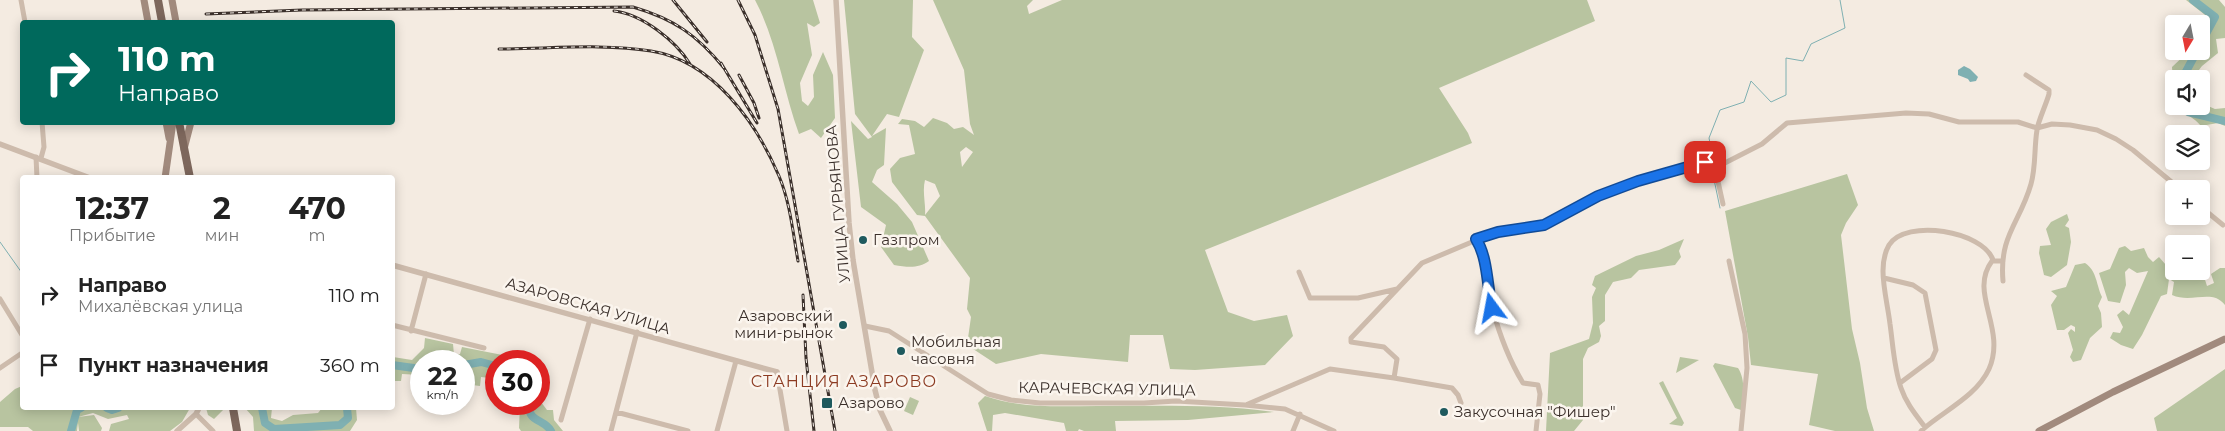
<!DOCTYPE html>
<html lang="ru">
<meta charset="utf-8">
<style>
:root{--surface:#fff;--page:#f2f2f2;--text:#222;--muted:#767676}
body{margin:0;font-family:Montserrat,sans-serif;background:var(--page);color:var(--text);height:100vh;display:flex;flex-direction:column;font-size:19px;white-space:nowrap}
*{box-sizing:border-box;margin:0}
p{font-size:16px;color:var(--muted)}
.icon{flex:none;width:28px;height:28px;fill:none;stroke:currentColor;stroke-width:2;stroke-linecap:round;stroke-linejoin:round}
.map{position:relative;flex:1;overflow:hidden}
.details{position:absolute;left:20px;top:175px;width:375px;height:235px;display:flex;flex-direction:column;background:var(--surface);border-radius:5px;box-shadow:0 2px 12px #0003}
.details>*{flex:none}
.hud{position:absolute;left:20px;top:20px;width:375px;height:105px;border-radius:5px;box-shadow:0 2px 12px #0003;background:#00695c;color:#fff;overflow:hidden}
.needle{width:32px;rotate:190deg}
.fabs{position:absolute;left:2165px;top:15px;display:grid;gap:10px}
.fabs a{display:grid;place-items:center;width:45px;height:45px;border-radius:5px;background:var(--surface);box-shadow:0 2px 12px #0003;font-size:25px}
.speed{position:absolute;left:410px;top:350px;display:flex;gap:10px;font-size:25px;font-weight:700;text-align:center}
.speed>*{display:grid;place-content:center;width:65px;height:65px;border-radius:50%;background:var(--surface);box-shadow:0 2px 12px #0003;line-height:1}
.speed small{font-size:12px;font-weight:400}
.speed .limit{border:8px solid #d22;background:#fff;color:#111}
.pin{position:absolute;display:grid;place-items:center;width:42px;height:42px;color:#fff;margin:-21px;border-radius:10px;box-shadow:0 2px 8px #0006}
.me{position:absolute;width:55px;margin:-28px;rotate:347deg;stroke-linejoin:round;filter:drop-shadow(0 0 4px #0008)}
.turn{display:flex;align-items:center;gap:18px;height:105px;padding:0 15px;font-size:22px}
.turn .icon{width:65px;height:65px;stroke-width:2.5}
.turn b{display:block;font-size:35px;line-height:42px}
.eta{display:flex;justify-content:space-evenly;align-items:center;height:85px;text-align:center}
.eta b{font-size:30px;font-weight:700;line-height:35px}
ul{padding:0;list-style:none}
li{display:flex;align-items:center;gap:15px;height:70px;padding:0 15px}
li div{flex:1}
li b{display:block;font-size:19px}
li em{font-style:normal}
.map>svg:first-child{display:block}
</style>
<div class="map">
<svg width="2225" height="431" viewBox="0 0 2225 431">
<rect width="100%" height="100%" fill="#f4ebe1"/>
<path fill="#b8c4a0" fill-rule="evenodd" d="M755,0H813L820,23L814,27L807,23L812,55L800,83L802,101L808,106L814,97L813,75L823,52L833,75L835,118L821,138L811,129L799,134C783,90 777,41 755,0Z
M844,0H913L912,37L924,50L899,117L887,114L872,136L886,128L884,165L877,170L872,182L897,204L912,222L929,261C918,269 907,267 894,265L881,247L886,225L861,207L851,121L868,139L872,137L855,114Z
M933,0H1033L1027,6L1029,14L1062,0H1587L1595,21L1439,88L1468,133L1472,143L1205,250L1228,312L1254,321L1287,315L1293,336L1265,365L1195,370L1170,369L1163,335H1130L1128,362L1041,354L996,364L967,345L971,317L967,309L970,278L925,216L917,215L892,182L890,169L900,158L915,154L909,125L898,124L902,119L915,121L924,127L933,118L947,123L954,129L963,127L974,135L970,124L964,70ZM966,147L973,152L962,167L960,152ZM925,180L935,184L940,196L925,215C926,204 922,192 925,180Z
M2186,0H2219L2225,7V38L2216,39L2218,53L2202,66L2192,79H2174V99L2171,95L2173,84L2172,67L2189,51H2201V33L2209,18Z
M2201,103L2215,109L2225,108V126L2218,123L2201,126C2194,117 2184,115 2178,106H2201Z
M1847,174L1858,205L1846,223L1841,235L1852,329L1860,363L1867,408L1874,431H1835L1809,425L1818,374L1751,365L1748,337L1725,211Z
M2067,214L2069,220L2065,226L2069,228L2071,242L2067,265L2051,277L2044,275L2039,253L2040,246L2051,245L2046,229L2051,222Z
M1684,239L1679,251L1681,257L1675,265L1639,270L1631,278L1613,282L1605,295V321L1599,326L1601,336L1599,342L1588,348L1583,359V420L1574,431H1546L1550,353L1589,339L1593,323L1592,297L1596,288L1592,285L1595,276L1636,256L1659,250Z
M2125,246L2131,251L2144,248L2148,257L2153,262L2159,257L2166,265L2174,263V271H2183L2187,279L2192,278V271H2201V267L2207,286L2214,283L2211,274L2220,268H2225V305C2212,288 2192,304 2172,295L2174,282L2169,279L2167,294L2161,296L2142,335L2133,349L2121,345L2110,338L2113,332L2120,333L2123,327L2117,315L2123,310L2129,315L2148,271L2137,273L2129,268L2125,272L2126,285L2120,303L2108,301L2099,273L2110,269L2119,248Z
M2085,263C2097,271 2096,284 2102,297L2098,306L2101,313L2102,327L2090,338L2081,360L2073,362L2070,357L2073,350L2068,333L2071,329L2075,332V327L2071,325L2064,330H2057L2051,305L2057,296L2051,291L2066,287L2075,265Z
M425,338L453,344L454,355L460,354L462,347L513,357L517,361H496V393L490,391L494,384L490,378L481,377L480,386L472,385L468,378H464V361H421V375L402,374L401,381H393V357L412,360L424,348Z
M1680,357L1699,360L1676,373Z
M539,362L544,363C546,375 546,384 539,393L541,402L547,410H553L554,420L563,431H521L519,428L520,404H539Z
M1715,363L1738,368C1746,380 1743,396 1741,410L1735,408L1713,366Z
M2225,369V431H2157L2154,418Z
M1663,381L1684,423L1682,426L1669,424L1677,418L1659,383Z
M22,386V408H190L182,422L170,431H109L111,424L129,419L127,415L108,419L93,413L78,417L94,415L102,428L101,431H79L78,423L77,431H33L28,427H0V402L15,389Z
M985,396C1022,409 1060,406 1098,406C1157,406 1216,404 1274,412L1188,420L1115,421L1116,431H1084L1079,429L1078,431H1066L1064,423L1005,413L993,415L992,431H987L978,403Z
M910,397L919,401L913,415L904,411Z
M206,408H225L214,419L208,415Z
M245,408H272L271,418L282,421L293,415L318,413L322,408H356L357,420L350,431H254L253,417Z"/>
<path fill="#7fb0b2" d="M1964,66L1970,69L1978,77L1976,81L1970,82L1968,79L1958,75V70Z"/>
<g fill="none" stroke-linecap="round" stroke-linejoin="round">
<path stroke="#7fb0b2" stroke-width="1" d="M1713,158L1709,138L1720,110L1744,102L1751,81L1771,102L1786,95V58L1803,61L1811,44L1845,28L1840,0
M1712,170L1720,208
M0,242L22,273"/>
<path stroke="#7fb0b2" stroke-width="8" d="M2193,0L2215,17L2201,43
M2182,79L2197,51
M2185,106L2188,112L2225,121
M392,365L421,369
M464,365L481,362L496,366
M530,404C526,422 545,419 551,431
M107,408L112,410L118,408
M262,408L265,423L274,429L340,425L348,418L347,408
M71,431L77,410L81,408"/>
<path stroke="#cdbbac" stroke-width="5" d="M21,0L25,22
M36,157L37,178
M41,158L44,147L42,122
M1715,168L1762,144L1787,123L1906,113L1929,114L1959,122H2018L2037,128L2052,124L2070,125L2097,130L2116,139L2133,150L2180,189
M2201,207L2223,225
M1476,239C1489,259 1486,284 1492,307C1499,333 1509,360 1523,383L1538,385L1540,394L1536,431
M1729,261L1745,334L1747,368L1741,431
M1299,272L1310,298H1358L1397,289
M1884,278L1913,285L1925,293L1936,350L1932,359L1900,383
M2003,281C1999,235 2020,223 2031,184C2036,167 2034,148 2037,130C2038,121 2046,105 2049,94V90L2026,75
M0,299L22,335
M392,325L484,348
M865,326L889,331L988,394L1011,400L1040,403H1144L1176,401L1245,405L1285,409L1334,431
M411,331L426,274
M0,368L22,353
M777,372L787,431
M1461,403L1458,395L1452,388L1394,378L1397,359L1384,347L1351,342V338L1422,263L1498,231L1544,225L1598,196L1637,181L1705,162L1715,168L1723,204
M1248,404L1330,369L1394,378
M616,412L688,431
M196,414L213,431
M561,420L590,319
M1925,427C1916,415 1906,403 1901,388C1894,368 1893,345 1890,324C1888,307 1883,288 1883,271C1883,262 1885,252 1889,245C1906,218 1983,231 1993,260
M611,431L637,332
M717,431L736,361
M1293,431L1300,414
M1921,431C1943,411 1976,397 1989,369C2007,328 1968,293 1992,261H2003"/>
<path stroke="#cdbbac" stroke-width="5.5" d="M836,0L849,223L853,260L875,390L880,410L890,431
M0,144L90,178
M392,265L777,372
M177,431L196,414L199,408"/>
<path stroke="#a18a7d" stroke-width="7" d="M144,0L148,22
M172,0L176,22
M166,122L169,138
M184,149L191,122
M165,178L173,122
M2039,431L2113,392L2225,339"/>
<path stroke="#7d675c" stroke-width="8" d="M158,0L162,22
M179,122L190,178
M233,408L237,431"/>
<g stroke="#3b302b" stroke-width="3">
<path id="rail" d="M673,0L707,42
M738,0L755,35L778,109L835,431
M614,11C642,14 676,41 690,64
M206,14L302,10L633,7C674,19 697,35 724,68
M499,49C547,49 603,43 651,51C713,61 756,122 779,176C790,202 793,233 798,261
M721,63L757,123
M739,75L754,103L759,118
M803,295L806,358L814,431"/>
</g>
<use href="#rail" stroke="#fbf5ee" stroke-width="1" stroke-dasharray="4" stroke-linecap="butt"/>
</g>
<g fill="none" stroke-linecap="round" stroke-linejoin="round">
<g stroke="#114b97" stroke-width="12">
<path id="route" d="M1492,308C1487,286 1488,258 1476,239L1498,232L1544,225L1598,196L1638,181L1705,162"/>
</g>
<use href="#route" stroke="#1a73e8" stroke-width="9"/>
</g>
<g fill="#1f5a5e" stroke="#fbf5ee" stroke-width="2">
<circle cx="863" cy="240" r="5"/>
<circle cx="843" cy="325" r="5"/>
<circle cx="901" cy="351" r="5"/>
<rect x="821" y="397" width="12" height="12" rx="2.5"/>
<circle cx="1444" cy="412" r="5"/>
</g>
<g text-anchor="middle" stroke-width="5" stroke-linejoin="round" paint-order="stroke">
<g font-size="15" fill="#3b302b" stroke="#fbf5ee">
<text transform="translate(838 204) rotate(-95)" y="5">УЛИЦА ГУРЬЯНОВА</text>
<text transform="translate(588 306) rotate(16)" y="5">АЗАРОВСКАЯ УЛИЦА</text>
<text transform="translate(1107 389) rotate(1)" y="5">КАРАЧЕВСКАЯ УЛИЦА</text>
</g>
<g font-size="15" fill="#3b302b" stroke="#fbf5ee" text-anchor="start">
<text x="873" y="245">Газпром</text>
<text x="833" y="321" text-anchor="end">Азаровский<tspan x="833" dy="17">мини-рынок</tspan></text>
<text x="911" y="347">Мобильная<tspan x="911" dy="17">часовня</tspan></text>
<text x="838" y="408">Азарово</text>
<text x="1454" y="417">Закусочная "Фишер"</text>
</g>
<g font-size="16" letter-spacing="1" fill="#8c3b22" stroke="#fbf5ee">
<text x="844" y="387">СТАНЦИЯ АЗАРОВО</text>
</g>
</g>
</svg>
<div class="fabs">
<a><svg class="needle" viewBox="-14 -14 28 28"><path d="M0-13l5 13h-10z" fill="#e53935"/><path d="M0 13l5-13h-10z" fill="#767676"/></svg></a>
<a><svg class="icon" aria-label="sound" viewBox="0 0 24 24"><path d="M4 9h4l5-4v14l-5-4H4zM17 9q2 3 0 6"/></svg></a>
<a><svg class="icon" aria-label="layers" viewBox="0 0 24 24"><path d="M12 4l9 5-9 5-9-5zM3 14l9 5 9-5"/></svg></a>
<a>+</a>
<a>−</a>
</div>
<div class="speed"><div>22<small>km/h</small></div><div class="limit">30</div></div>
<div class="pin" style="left:1705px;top:162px;background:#d93025"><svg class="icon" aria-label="arrive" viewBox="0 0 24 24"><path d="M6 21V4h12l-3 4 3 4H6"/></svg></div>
<svg class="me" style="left:1492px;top:308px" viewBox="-20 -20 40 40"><path d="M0-17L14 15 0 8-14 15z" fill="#1a73e8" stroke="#fff" stroke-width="4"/></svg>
<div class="hud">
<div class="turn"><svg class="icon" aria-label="right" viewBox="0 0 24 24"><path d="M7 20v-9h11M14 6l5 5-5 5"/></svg><div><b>110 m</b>Направо</div></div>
</div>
<section class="details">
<div class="eta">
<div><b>12:37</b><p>Прибытие</p></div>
<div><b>2</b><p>мин</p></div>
<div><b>470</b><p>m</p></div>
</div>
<ul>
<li><svg class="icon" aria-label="right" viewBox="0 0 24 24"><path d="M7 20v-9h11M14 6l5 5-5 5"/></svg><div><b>Направо</b><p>Михалёвская улица</p></div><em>110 m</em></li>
<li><svg class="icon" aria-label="arrive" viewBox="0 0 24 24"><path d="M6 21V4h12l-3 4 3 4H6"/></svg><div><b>Пункт назначения</b></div><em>360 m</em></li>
</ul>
</section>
</div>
